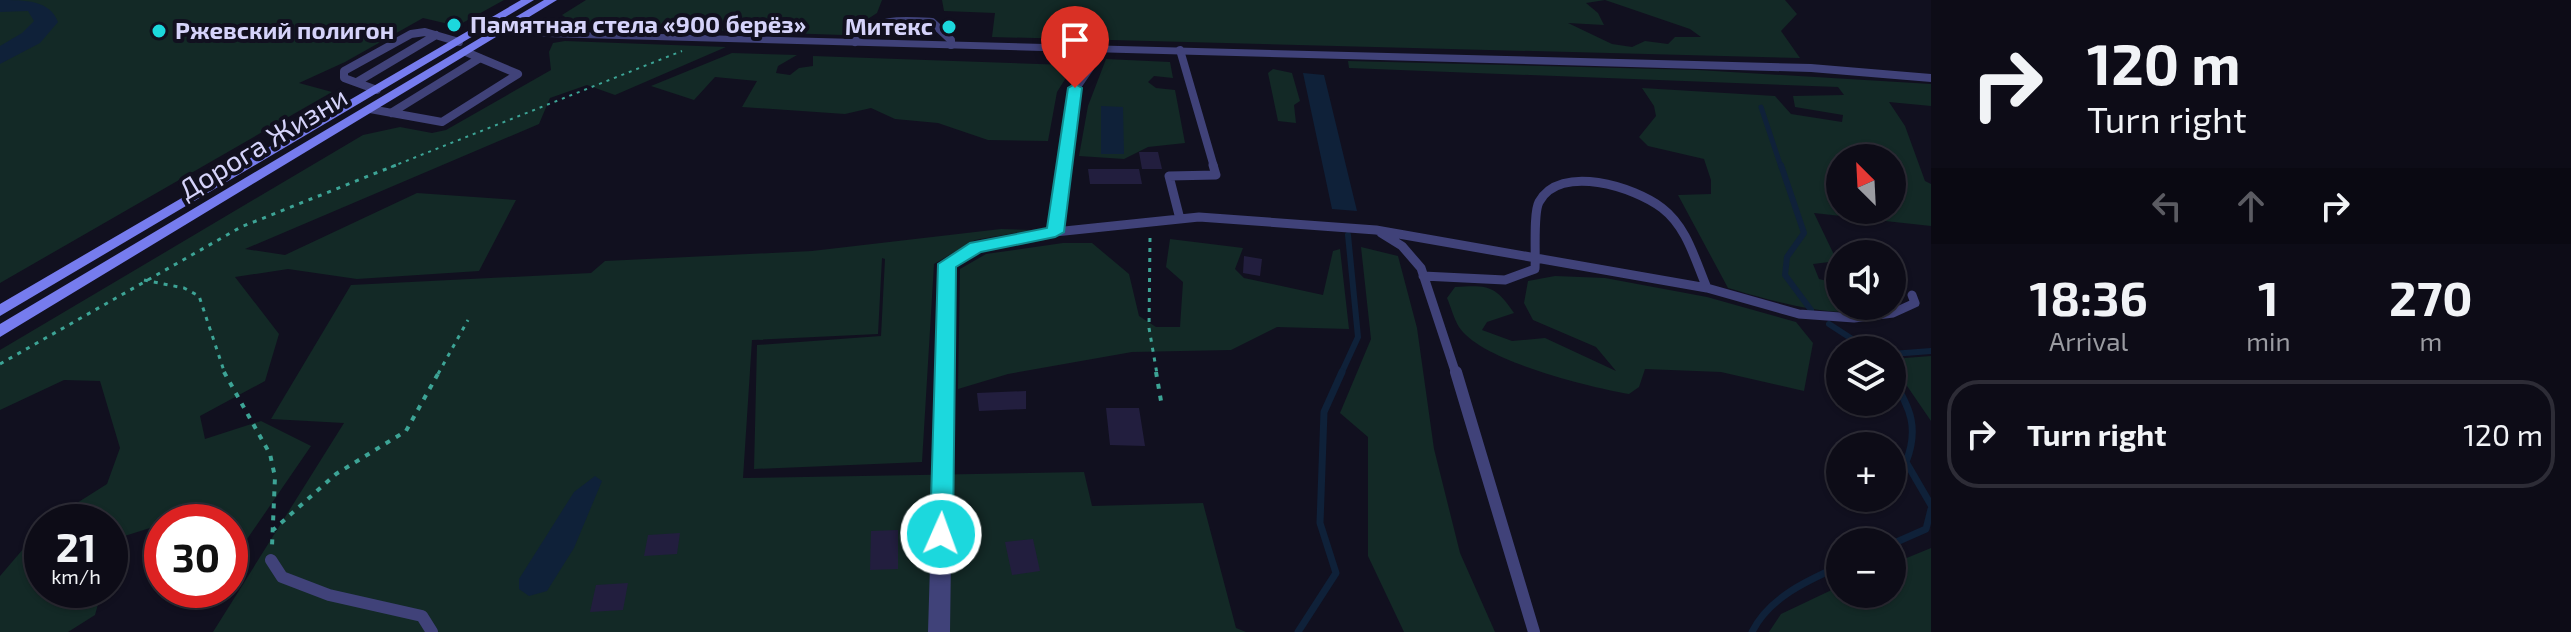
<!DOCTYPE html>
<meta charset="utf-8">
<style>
:root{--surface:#0d0c17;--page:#1b1a24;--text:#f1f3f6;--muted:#9a9ba1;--line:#2d2c36}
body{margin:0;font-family:"Exo 2",sans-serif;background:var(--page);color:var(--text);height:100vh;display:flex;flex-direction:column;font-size:30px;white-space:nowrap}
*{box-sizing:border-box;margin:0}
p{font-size:26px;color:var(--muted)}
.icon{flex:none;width:44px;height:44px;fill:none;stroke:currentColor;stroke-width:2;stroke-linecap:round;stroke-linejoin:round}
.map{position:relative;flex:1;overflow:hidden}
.sheet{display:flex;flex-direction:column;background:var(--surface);width:640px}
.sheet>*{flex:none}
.top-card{background:#0d0c17;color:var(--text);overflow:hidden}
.needle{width:52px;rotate:336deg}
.controls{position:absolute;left:1826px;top:144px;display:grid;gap:16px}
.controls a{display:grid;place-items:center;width:80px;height:80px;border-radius:50%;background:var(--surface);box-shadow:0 2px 6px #0004,0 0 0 2px var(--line);font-size:40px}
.speed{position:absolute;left:24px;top:504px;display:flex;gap:16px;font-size:40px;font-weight:700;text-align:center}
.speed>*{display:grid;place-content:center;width:104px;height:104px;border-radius:50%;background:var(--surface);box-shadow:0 2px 6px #0004,0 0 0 2px var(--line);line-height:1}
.speed small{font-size:20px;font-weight:400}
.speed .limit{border:12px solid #d22;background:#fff;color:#111}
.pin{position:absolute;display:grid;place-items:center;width:68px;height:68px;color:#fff;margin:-82px -34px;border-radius:50% 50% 50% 0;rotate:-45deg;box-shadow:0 0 8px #0007}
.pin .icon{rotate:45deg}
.me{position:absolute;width:88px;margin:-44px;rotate:2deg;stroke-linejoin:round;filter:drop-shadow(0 0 6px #0008)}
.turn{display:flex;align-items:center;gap:28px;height:168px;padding:0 24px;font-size:36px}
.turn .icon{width:104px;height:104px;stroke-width:2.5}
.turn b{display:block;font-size:56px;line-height:68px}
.lanes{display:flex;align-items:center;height:76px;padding:0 24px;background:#0003;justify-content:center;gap:40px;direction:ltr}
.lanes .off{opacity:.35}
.eta{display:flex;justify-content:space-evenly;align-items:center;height:136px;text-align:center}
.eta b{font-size:48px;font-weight:700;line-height:56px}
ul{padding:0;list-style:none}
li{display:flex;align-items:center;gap:24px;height:108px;margin:0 16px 12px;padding:0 8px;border:4px solid var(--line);border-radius:32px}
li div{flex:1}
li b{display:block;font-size:30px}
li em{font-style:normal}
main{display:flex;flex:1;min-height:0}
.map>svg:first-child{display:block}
</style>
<main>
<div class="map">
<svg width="1931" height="632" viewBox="0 0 1931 632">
<rect width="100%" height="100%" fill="#11101f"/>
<path fill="#132926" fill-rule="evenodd" d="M0,0H504L457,26L423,18L345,62L299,83L332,92L0,283Z
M586,0H882L877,13L843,35L579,26L562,15Z
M942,0H1785L1797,14L1781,31L1800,58L992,37L995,13L944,11ZM1605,0L1690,29L1701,37H1675L1668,44L1645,41L1632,47L1612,44L1568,23L1604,25L1598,13L1586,3Z
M565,41L726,47L615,95L587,85L550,98L539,124L245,249L285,255L417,193L516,200L479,271L357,279L288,269L235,277L279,334L265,381L200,416L205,439L261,421L311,446L230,564V522H200L204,511L115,539L110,558V522H47L107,484L120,448L100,381L64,380L0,410V350L363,135L400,127L432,133L446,130L551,70L549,52L553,43Z
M732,53L797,55L778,66L776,73L790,75L799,68L813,66V56L1068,65L1069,73L1057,92L1048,141L988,140L938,123L895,119L871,108L845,114L742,107L757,81L715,77L694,100L651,86Z
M1106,59L1170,62L1173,78L1154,76L1148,82L1156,88L1175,90L1185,143L1148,147L1124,159L1079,156L1088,106Z
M1348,61L1698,70L1931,84V106L1889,102L1905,126L1925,181L1931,184V226L1867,219L1892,210V158H1840V210H1856L1841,216L1814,213L1837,261L1813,264L1819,279L1840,284V306H1883C1842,323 1770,300 1728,288L1678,195L1711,194V180L1704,159L1648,146L1639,137L1656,116L1654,106L1642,88L1775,96L1791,114L1842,122L1843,115L1795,107L1793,96L1844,95L1838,87L1349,68Z
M1273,69L1292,73L1300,101L1294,105L1296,123L1278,121L1268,73Z
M1001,229L1032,230L975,240L934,264L922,462L754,469L757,345L881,336L885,259L882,258L878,334L752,340L743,478L1084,472L1092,506L1203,503L1236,628L1246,632H213L344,423L271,419L351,285L591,273L605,261L812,251Z
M1170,239L1243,248L1235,269L1244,278L1323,295L1333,251L1340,249L1349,329L1277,327L1231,350L1132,352L1008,374L958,389L960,269L986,254L1063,243H1092L1129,274L1139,316L1156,327H1180L1183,282L1166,267Z
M1361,247L1398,256L1417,328L1434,449L1460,553L1495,632H1404L1368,556V437L1340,413L1371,339Z
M1555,276L1605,278L1707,297L1796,322L1813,343L1804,391L1721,372L1645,369L1639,387L1629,394C1589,387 1481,361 1459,327C1454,319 1451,307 1447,298L1455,287C1488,285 1495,285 1514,313L1487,322L1482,330L1512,341L1545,338L1616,371L1596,347L1533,320L1524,303L1528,281Z
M1931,356V421L1892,364V359Z
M42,527V590H102L95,615L68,632H0V576Z
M1931,548V632H1769L1781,614L1840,586V594H1892V564Z"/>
<path fill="#0f2139" d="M1303,73L1324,75L1357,211L1332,209Z
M1101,106L1123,107L1124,154H1101Z
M595,476L602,481L574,548L547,591L529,596L519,589V579L574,492Z"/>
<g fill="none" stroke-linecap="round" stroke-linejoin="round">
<path stroke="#0f2139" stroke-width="5" d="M1761,107L1781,167"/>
<path stroke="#0f2139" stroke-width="6" d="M1781,165L1804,233L1787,257L1785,275L1811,310
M1829,324L1869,350
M1892,354L1931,351
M1341,374L1358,337L1348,235"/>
<path stroke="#0f2139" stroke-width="7" d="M1892,379C1911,408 1919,429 1906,462L1931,505
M1892,544L1926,529L1931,509
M1298,632L1336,573L1320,523L1324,412L1342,372
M1752,632C1769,598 1806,581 1840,566"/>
<path fill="#0f2139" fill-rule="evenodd" d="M0,0C25,0 50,0 58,22L40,43L0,64V46L22,33L34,21L28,11L0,12Z"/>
</g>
<path fill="#221e3e" d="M1139,152H1158L1162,169H1142Z
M1088,169H1139L1142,184H1090Z
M1244,256L1262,259L1260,276L1243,273Z
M1026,391V409L979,411L977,393Z
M1106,408H1139L1145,446L1110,445Z
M898,530V569L870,570L871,531Z
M680,533L677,554L644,556L648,535Z
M1033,539L1040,571L1012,575L1005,542Z
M628,583L623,610L590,612L596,585Z"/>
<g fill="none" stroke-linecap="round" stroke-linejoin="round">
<path stroke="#3da496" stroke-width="2" stroke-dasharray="3 5" stroke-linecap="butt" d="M391,167L682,51"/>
<path stroke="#3da496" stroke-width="3" stroke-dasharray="4 6" stroke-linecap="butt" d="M1150,238L1149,328L1157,374
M144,280L184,288L199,296L225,374
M0,364L241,227L396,165
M438,374L468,320"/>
<path stroke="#3da496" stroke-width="4" stroke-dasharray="5 7" stroke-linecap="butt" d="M224,372L270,454L275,477L272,546
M1156,372L1161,401
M272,531L336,474L406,431L439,372"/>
<path stroke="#404279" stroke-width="8" d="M855,42C874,17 904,20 932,22L951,40V45
M1180,50L1214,167
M357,82L436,35
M377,90L344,78V71L411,34L425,32L459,42
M370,109L442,122L518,74L466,52
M391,113L480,58"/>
<path stroke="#404279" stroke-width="9" d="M1180,219L1169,176L1216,175L1213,165
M1055,232L1199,217L1376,230L1707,288L1799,314L1854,318L1893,313L1915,303L1912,295
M1381,233L1402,246L1421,268L1456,374
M1423,276L1505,280L1535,269C1536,254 1533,213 1539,202C1560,163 1635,187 1662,208C1687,227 1695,260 1707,288"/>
<path stroke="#404279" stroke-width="12" d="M1456,372L1534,632
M271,560L282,577L329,595L422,616L432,632"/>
<path fill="#404279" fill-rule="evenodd" d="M486,22L547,31L1811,64L1931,74V82L1811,72L1090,52L1094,69L1081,88L1062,232L1055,237L980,251L955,266L950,632H928L939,264L971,244L1048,229L1069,88L1082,69L1079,52L547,37L482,27V23Z"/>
<path fill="#767cee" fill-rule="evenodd" d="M521,0H534L0,316V304Z
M544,0H557L0,337V324Z"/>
</g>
<path fill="#1cd8dd" stroke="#128c90" stroke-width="2" d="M1075,84L1082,88L1064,232L1055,237L981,252L956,267L953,534L949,541L941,544L934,541L930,534L938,264L970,243L1047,228L1068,88Z"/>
<g fill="#1cd8dd" stroke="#11101f" stroke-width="3">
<circle cx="454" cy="25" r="8"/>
<circle cx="949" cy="27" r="8"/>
<circle cx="159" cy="31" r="8"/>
</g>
<g text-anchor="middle" stroke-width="8" stroke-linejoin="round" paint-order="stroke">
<g font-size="24" font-weight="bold" fill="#d5d3fa" stroke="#11101f" text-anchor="start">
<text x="470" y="33">Памятная стела «900 берёз»</text>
<text x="933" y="35" text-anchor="end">Митекс</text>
<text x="175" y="39">Ржевский полигон</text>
</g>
<g font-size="28" fill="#d5d3fa" stroke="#11101f">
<text transform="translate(263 143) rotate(-31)" y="10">Дорога Жизни</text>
</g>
</g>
</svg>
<div class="controls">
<a><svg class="needle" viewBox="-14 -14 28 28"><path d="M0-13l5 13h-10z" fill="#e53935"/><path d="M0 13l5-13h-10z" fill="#9a9ba1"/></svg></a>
<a><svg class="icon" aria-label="sound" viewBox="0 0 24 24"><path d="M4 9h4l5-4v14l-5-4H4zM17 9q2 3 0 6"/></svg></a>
<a><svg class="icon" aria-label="layers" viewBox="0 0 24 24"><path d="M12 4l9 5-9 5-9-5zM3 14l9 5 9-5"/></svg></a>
<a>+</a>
<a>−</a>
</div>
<div class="speed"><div>21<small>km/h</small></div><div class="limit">30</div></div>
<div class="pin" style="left:1075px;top:88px;background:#d93025"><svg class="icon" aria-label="arrive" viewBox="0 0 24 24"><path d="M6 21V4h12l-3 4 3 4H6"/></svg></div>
<svg class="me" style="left:941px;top:534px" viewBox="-20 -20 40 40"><circle r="17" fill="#1cd8dd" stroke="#fff" stroke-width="3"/><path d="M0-11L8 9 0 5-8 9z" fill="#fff"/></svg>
</div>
<section class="sheet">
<div class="top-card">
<div class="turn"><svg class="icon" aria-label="right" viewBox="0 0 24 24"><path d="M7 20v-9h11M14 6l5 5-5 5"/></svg><div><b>120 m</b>Turn right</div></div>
<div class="lanes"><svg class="icon off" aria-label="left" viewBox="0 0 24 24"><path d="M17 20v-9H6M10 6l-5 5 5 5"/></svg><svg class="icon off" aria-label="ahead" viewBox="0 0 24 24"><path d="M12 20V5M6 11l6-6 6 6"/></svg><svg class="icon" aria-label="right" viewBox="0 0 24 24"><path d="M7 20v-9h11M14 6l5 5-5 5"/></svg></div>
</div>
<div class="eta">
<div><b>18:36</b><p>Arrival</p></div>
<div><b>1</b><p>min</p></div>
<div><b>270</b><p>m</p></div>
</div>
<ul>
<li><svg class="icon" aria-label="right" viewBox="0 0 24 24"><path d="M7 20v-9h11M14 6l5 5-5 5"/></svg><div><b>Turn right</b></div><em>120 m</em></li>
</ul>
</section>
</main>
